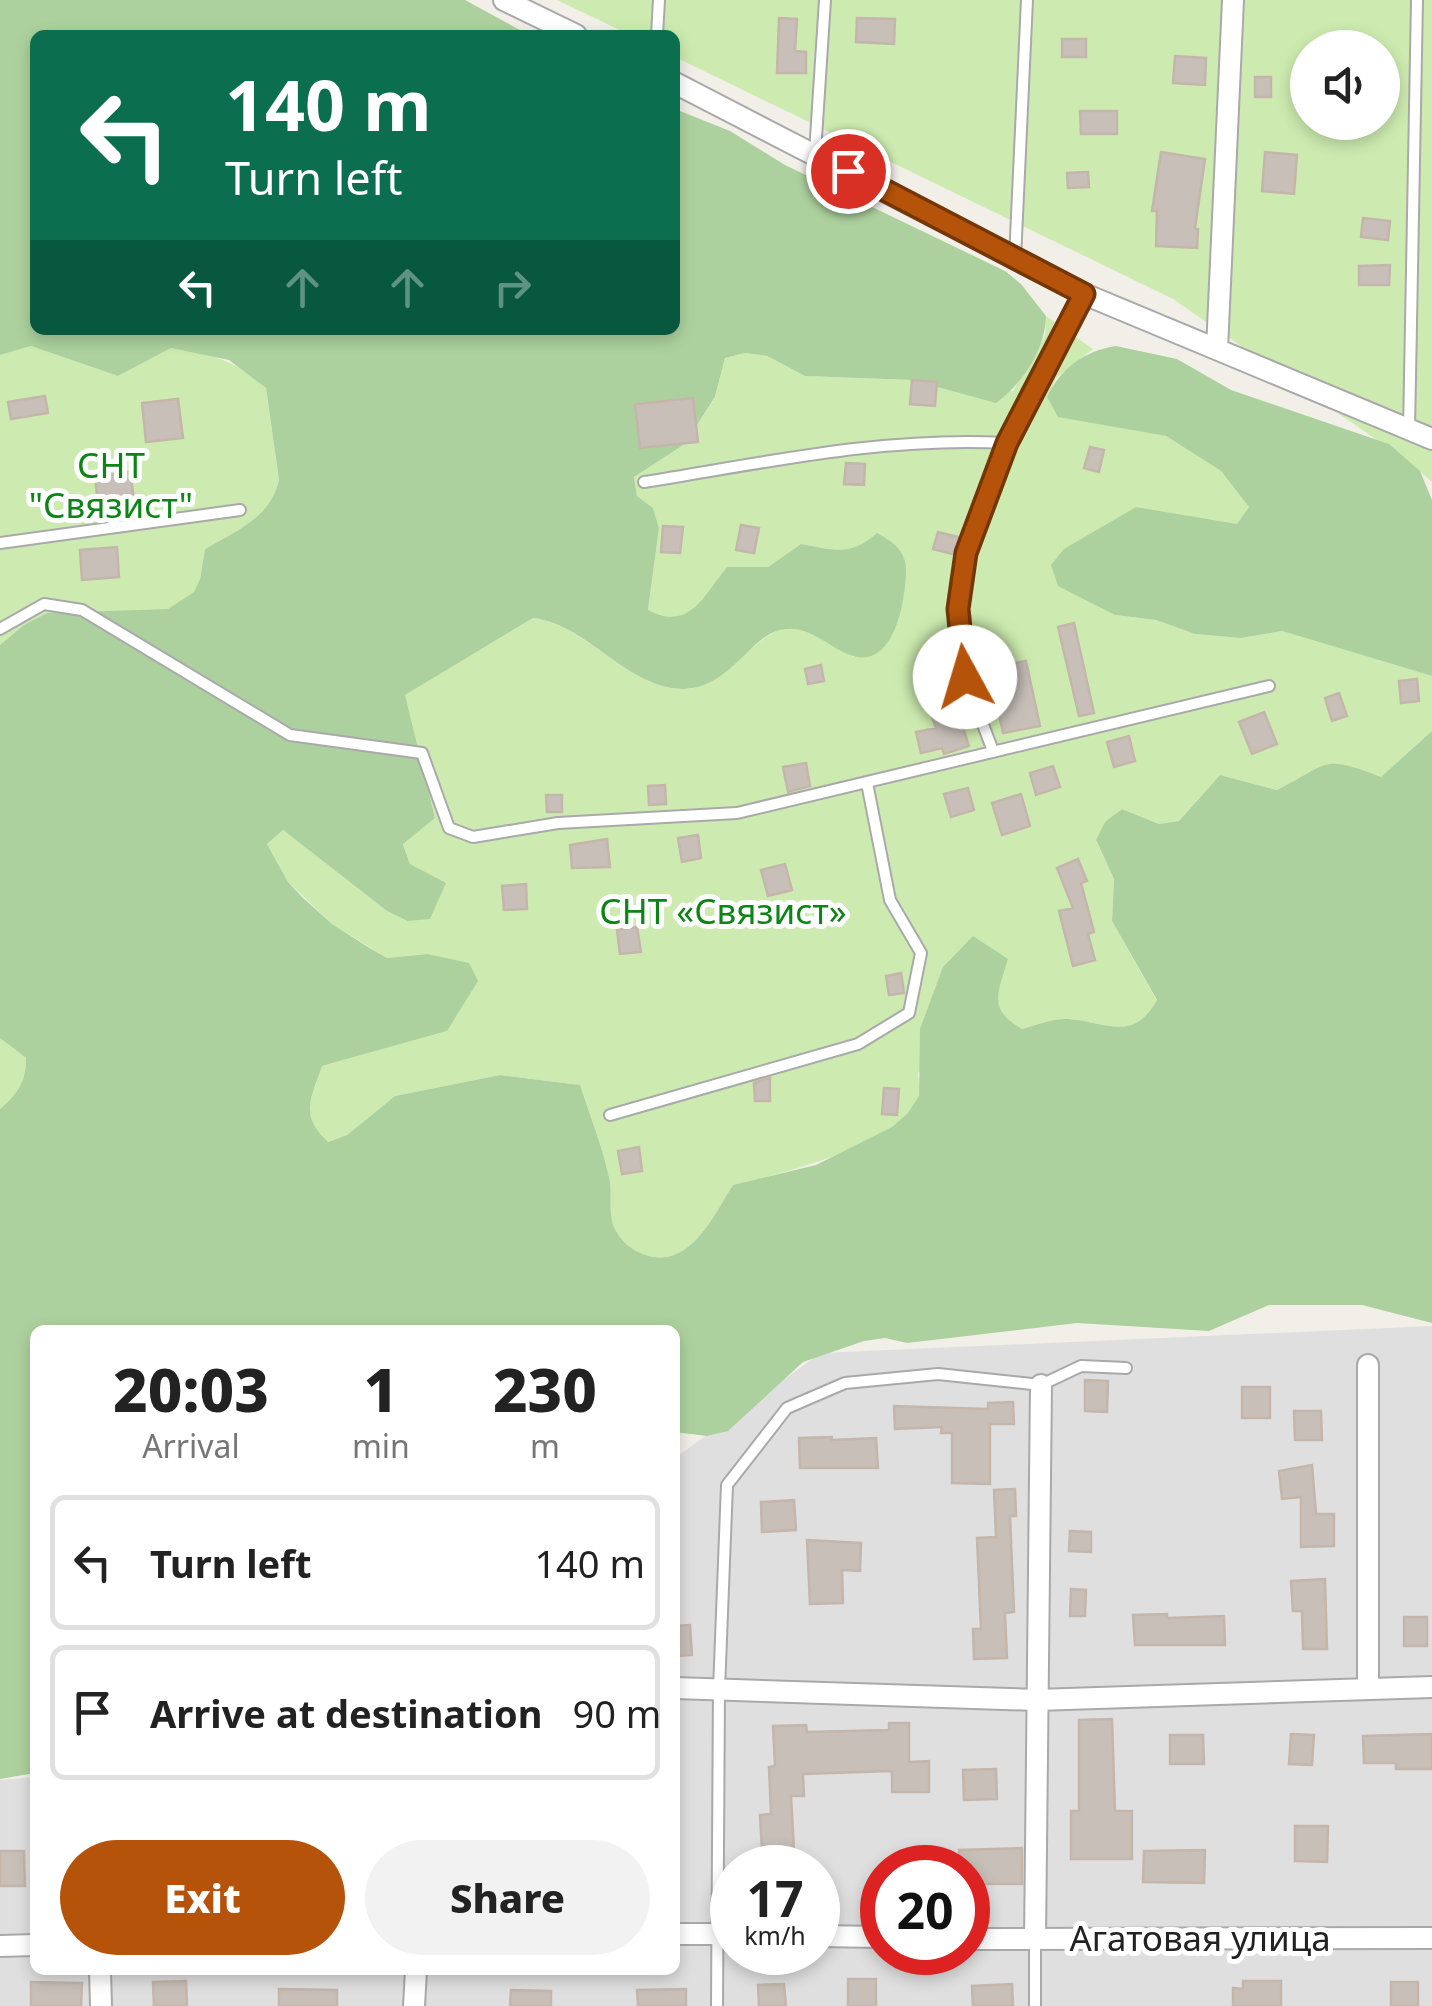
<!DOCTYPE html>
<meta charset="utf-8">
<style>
:root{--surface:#fff;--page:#f2f2f2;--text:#222;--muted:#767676;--line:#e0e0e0;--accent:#b45309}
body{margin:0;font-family:"Noto Sans",sans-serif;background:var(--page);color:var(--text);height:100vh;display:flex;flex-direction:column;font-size:38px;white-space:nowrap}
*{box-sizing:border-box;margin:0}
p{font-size:32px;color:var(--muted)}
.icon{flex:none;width:55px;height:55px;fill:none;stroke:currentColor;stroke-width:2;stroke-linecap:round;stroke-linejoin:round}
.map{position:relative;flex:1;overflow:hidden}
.details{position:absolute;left:30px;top:1325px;width:650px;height:650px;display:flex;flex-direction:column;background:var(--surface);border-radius:15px;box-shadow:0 5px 15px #0003}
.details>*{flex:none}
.hud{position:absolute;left:30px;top:30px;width:650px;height:305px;border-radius:15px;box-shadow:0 5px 15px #0003;background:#0b6e4f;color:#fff;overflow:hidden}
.tools{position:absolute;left:1290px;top:30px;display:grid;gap:20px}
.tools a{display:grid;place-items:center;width:110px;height:110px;border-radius:50%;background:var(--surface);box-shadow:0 5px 15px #0003;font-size:50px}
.speed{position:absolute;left:710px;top:1845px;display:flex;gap:20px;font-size:50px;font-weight:700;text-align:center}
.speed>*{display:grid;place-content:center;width:130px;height:130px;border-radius:50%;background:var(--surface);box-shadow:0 5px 15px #0003;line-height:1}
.speed small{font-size:25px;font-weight:400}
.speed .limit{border:15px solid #d22;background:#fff;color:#111}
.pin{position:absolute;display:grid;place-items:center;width:85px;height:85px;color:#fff;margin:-42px;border:5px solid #fff;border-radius:50%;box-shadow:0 2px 10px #0007}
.me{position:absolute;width:110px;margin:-55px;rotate:354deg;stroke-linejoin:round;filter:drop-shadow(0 0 8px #0008)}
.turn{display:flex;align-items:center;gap:35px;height:210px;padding:0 30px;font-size:45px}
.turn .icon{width:130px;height:130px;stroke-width:2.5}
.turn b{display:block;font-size:70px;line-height:85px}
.lanes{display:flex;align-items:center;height:95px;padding:0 30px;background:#0003;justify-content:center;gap:50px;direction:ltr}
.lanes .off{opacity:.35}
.eta{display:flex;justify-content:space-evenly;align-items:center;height:170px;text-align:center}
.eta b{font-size:60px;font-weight:800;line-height:70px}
.cta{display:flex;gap:20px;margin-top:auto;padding:20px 30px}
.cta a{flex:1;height:115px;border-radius:60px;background:var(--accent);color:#fff;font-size:40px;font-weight:800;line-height:115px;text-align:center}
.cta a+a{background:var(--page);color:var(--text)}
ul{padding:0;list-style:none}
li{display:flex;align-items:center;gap:30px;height:135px;margin:0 20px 15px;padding:0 10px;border:5px solid var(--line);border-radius:15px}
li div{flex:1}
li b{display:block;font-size:38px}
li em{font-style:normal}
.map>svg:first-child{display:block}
</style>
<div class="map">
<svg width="1432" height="2006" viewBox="0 0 1432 2006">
<rect width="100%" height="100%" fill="#f2efe9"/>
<path fill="#e0dfdf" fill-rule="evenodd" d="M1432,1326V2006H0V1780L35,1777V1970H675V1458L821,1353ZM732,1868H818V1952H732ZM882,1868H968V1952H882Z"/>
<path fill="#cdebb0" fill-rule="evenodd" d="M557,0H1432V482L1413,465L1173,299L675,57V35H630ZM1308,48H1382V122H1308Z
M1046,316L1093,349L1057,377L1047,397L1058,416L1166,436L1221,471L1249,507L1238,525L1136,507L1114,615L1156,620L1195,634L1241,638L1282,631L1432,676V731L1381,778C1320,754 1331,763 1277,790L1220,775L1179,821L1159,824L1122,809L1096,841L1114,879L1112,921L1157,1001C1133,1043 1108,1022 1068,1019C1053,1018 1036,1025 1022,1029L1003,1018L996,999L918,1073C918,1079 921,1090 919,1096C905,1144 777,1175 733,1185C713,1216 689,1272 643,1254C630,1249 621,1241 615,1229C608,1215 612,1197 610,1182C604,1150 590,1116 580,1085L500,1075L395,1096L347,1135L327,1142C299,1115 311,1099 322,1066L447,1031L427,954L387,958L332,924L288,882L267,844L283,830L387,911L410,864L403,843L435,818L404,695L533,618C588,625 631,692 686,689C729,687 762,619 799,628C817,632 838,648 854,657L860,548L839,551L801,544L768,567H727C703,597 690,632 648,611L659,528L653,508L637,496L634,477L685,444L715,398L725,358L745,353L767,356L805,376L912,380L1013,391L1045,336Z
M31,346L118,376L171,348C215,356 232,358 266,388L279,480C270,518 236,531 205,549L200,579L194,593L168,610L47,613L0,645V355Z
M0,1038L26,1058C26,1082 18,1093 0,1109Z"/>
<path fill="#add19e" d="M0,0H465L529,35H35V330H675V109L730,131L785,165L1005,271L1021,284L1046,316C1045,350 1023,383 996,403L912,380L805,376L767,356L745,353L725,358L715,397L685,444L634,477L637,496L653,508L659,528L648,610C690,632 703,596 727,567H768L801,544C835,550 850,557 877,533C895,543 907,552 906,573C905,602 894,671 850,655C827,646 807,623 780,630C750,637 729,688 684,689C627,689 589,625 533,618L405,695L435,818L403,844L410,864L446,883L430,919L408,921L387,911L283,830L267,844L288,882L302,897L332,924L368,947L387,958L427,954L469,963L478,981L447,1031L322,1066C311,1099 299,1115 328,1142L347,1135L395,1096L500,1075L580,1085C590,1116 604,1150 610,1182C612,1197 608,1215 615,1229C621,1241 630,1249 643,1254C689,1272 713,1216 733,1185L816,1165L892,1127L908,1113L919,1096L920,1029L943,967L973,936L1008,959C998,993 987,1009 1022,1029C1036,1025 1053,1018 1068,1019C1108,1022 1133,1043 1157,1000L1112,921L1114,879L1096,840L1105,822L1122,809L1159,824L1179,821L1220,775L1277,790C1331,763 1320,754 1381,777L1432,731V1323L1362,1305H1269L1209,1331L1077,1323L907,1343L885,1338L864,1341L803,1362L728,1431L707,1436L675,1432V1330H35V1773L0,1779V1109C18,1093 26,1082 26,1058L0,1038V645L24,625L47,613L168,609L194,592L200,579L205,549C236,531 270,518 279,480L266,388L229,360L171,348L118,376L31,346L0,355Z
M1116,346L1177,359L1231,390L1389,444L1420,471L1432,500V676L1282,631L1241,638L1195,634L1156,620L1115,615L1058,586L1051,565L1064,549L1136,507L1237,524L1249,507L1221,471L1166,436L1058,417L1047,397C1061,368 1084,351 1116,346Z"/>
<path fill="#c7bfb8" stroke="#c4b6ab" stroke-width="2.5" d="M779,18L797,19L795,51L806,52V73H777Z
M857,18L895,19L894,44L856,42Z
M1062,39H1086V57H1062Z
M1175,56L1206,58L1205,85L1173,83Z
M1255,77H1271V97H1255Z
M1080,111H1117V134H1081Z
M1161,152L1205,159L1195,228L1198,229L1197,248L1156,246L1157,211H1152Z
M1265,152L1297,155L1294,194L1262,191Z
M1088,172L1089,187L1068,188L1067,173Z
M1363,218L1390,221L1388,240L1361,237Z
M1390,265L1389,285H1359V266Z
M912,380L937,382L935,406L910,404Z
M45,396L48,413L11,419L8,402Z
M693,398L698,442L640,448L635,404Z
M178,399L183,438L146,442L142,403Z
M1090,447L1104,450L1099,472L1084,468Z
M846,463L865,464L864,485L844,484Z
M130,472L134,499L98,504L95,477Z
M741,525L759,528L754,553L736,550Z
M663,526L683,527L680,553L661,552Z
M938,532L962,538L957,555L933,549Z
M117,547L119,577L82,580L80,550Z
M1074,623L1094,713L1079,716L1058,627Z
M1026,661L1040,726L1003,733L989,668Z
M821,665L824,681L808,684L805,669Z
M1417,679L1419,701L1401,703L1399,681Z
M1339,693L1347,716L1332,721L1325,698Z
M955,703L969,746L944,754L942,748L921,753L916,732L936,728L930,711Z
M1264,712L1277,744L1252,754L1239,722Z
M1129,736L1135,761L1114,767L1107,742Z
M806,763L810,786L788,792L783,767Z
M1053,766L1060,787L1036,795L1030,773Z
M665,785L666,804L649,805L648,786Z
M968,788L974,810L951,817L944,794Z
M1021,794L1030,826L1002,835L992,803Z
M546,795H562V812H547Z
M698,835L701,858L682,862L678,838Z
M607,839L610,867L572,868L570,845Z
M1078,859L1087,881L1081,883L1094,932L1088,934L1095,960L1073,966L1059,911L1073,908L1057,868Z
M785,864L792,890L768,896L761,870Z
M526,884L527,909L504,910L502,886Z
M637,927L641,952L620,954L617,930Z
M901,973L904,993L889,995L886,976Z
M770,1078V1101H755L754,1083Z
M884,1088L899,1089L897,1115L882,1114Z
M639,1147L642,1171L622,1174L618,1151Z
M1085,1380L1108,1381L1107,1412L1085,1411Z
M1242,1387H1270V1418H1242Z
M1013,1402L1014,1424H990V1484L952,1483V1433H941L942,1427L895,1429L894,1406L988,1409V1403Z
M1294,1411H1321L1322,1440H1295Z
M832,1437V1440L876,1438L878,1468H800L799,1438Z
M1312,1465L1316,1514H1334V1546L1301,1547V1497L1282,1499L1279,1471Z
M1015,1489L1016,1516H1010L1014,1612L1005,1613L1007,1658L974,1659L973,1629H981L977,1538L996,1537L994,1490Z
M794,1500L796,1530L762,1532L761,1502Z
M1070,1531L1091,1532V1552L1069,1551Z
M807,1540L861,1543L860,1571L842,1570L843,1603L810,1604Z
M1325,1579L1327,1649H1303L1302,1611H1293L1291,1581Z
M1071,1589L1086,1590L1085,1616H1070Z
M1167,1614V1618L1224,1616L1225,1645H1135L1133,1615Z
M1404,1617H1427V1646H1404Z
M690,1625L692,1655L675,1656V1626Z
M1112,1719L1115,1811H1132V1859H1071V1811H1079V1720Z
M889,1723H909V1762L929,1761V1792H892V1771L803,1774L804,1796H791L795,1868H763L760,1815L771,1814L769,1767L775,1766L773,1726L806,1725L807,1732L889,1730Z
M1291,1734L1314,1735L1312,1765L1289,1764Z
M1432,1734V1769H1396V1763H1364L1363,1736Z
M1170,1735H1203L1204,1764H1170Z
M996,1769L997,1799L964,1800L963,1770Z
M1295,1826H1328L1327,1862L1295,1861Z
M1022,1848V1884H968V1868H959V1850Z
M1205,1850L1204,1883L1143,1882L1144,1851Z
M0,1851H24L25,1886H0Z
M848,1979H876V2006H848Z
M186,1981L187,2006H154L153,1982Z
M1243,1981H1281V2006H1233V1988L1243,1989Z
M31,1982L82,1983L81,2006H31Z
M1391,1982H1418V2006H1391Z
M784,1984L786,2006H759L758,1985Z
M1012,1984L1013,2006H973L972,1986Z
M279,1989L337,1990V2006H279Z
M686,1989V2006H638L637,1990Z
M511,1990L551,1991V2006H510Z"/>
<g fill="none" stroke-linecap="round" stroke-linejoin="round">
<g stroke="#a9a9a9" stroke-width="14">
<path id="lane" d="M657,35L659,0
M815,153L825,0
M1015,259L1027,0
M1409,431L1417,0
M644,482C764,463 885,436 1007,443
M0,543L240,510
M0,629L44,604L82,610L290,735L422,753L449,828L473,837L558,823L737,813L1269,686
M993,751L965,677L958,609L966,553L1007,443L1084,294
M610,1115L858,1044L909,1013L921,953L890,900L867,783
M1035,1940V2006
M717,2006L719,1690L727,1485L787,1408L845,1383L938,1374L1041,1385L1081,1366L1126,1368"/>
</g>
<g stroke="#a9a9a9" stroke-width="24">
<path id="street" d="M504,0L576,35
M675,83L1084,294L1432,439
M1217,349L1233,0
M1368,1365V1687
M675,1688L1037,1700L1432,1687
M675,1934H732
M818,1936L882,1937
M968,1939L1432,1938
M1035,1940L1041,1385
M0,1946L35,1945
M100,1970L101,2006
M414,2006L416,1970"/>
</g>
<use href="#lane" stroke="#fff" stroke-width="10"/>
<use href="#street" stroke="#fff" stroke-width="20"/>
</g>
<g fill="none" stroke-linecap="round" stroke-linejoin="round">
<g stroke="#753606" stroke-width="25">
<path id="route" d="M848,171L1084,294L1007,443L966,553L958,609L965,677"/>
</g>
<use href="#route" stroke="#b45309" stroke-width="18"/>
</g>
<g text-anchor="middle" stroke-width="10" stroke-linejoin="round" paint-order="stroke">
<g font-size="35" fill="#0c8416" stroke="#fff">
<text x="111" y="478">СНТ<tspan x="111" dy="40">"Связист"</tspan></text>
<text x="723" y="924">СНТ «Связист»</text>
</g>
<g font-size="35" fill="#222" stroke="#fff">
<text x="1200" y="1951">Агатовая улица</text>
</g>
</g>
</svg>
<div class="tools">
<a><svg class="icon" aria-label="sound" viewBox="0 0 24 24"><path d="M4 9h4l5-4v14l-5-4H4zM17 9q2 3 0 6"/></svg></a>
</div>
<div class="speed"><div>17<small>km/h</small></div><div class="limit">20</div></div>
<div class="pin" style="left:848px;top:171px;background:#d93025"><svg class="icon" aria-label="arrive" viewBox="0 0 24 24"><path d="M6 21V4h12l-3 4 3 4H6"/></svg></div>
<svg class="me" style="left:965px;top:677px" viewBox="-20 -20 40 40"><circle r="19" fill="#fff"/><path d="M0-13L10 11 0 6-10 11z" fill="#b45309"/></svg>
<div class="hud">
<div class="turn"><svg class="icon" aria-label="left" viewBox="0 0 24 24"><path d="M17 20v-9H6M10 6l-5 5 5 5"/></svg><div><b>140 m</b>Turn left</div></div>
<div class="lanes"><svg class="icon" aria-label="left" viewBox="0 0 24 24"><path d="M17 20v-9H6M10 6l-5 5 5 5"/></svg><svg class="icon off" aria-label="ahead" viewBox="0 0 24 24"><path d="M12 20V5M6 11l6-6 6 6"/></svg><svg class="icon off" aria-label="ahead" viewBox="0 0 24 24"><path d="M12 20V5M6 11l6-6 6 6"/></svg><svg class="icon off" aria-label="right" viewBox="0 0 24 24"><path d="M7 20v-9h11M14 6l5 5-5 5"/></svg></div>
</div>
<section class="details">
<div class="eta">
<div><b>20:03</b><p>Arrival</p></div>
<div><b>1</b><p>min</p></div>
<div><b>230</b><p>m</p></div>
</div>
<ul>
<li><svg class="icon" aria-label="left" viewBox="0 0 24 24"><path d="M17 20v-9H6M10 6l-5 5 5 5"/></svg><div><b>Turn left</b></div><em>140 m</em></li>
<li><svg class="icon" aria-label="arrive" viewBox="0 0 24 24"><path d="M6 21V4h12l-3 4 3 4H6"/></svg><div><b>Arrive at destination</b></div><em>90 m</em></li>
</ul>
<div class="cta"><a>Exit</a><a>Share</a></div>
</section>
</div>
